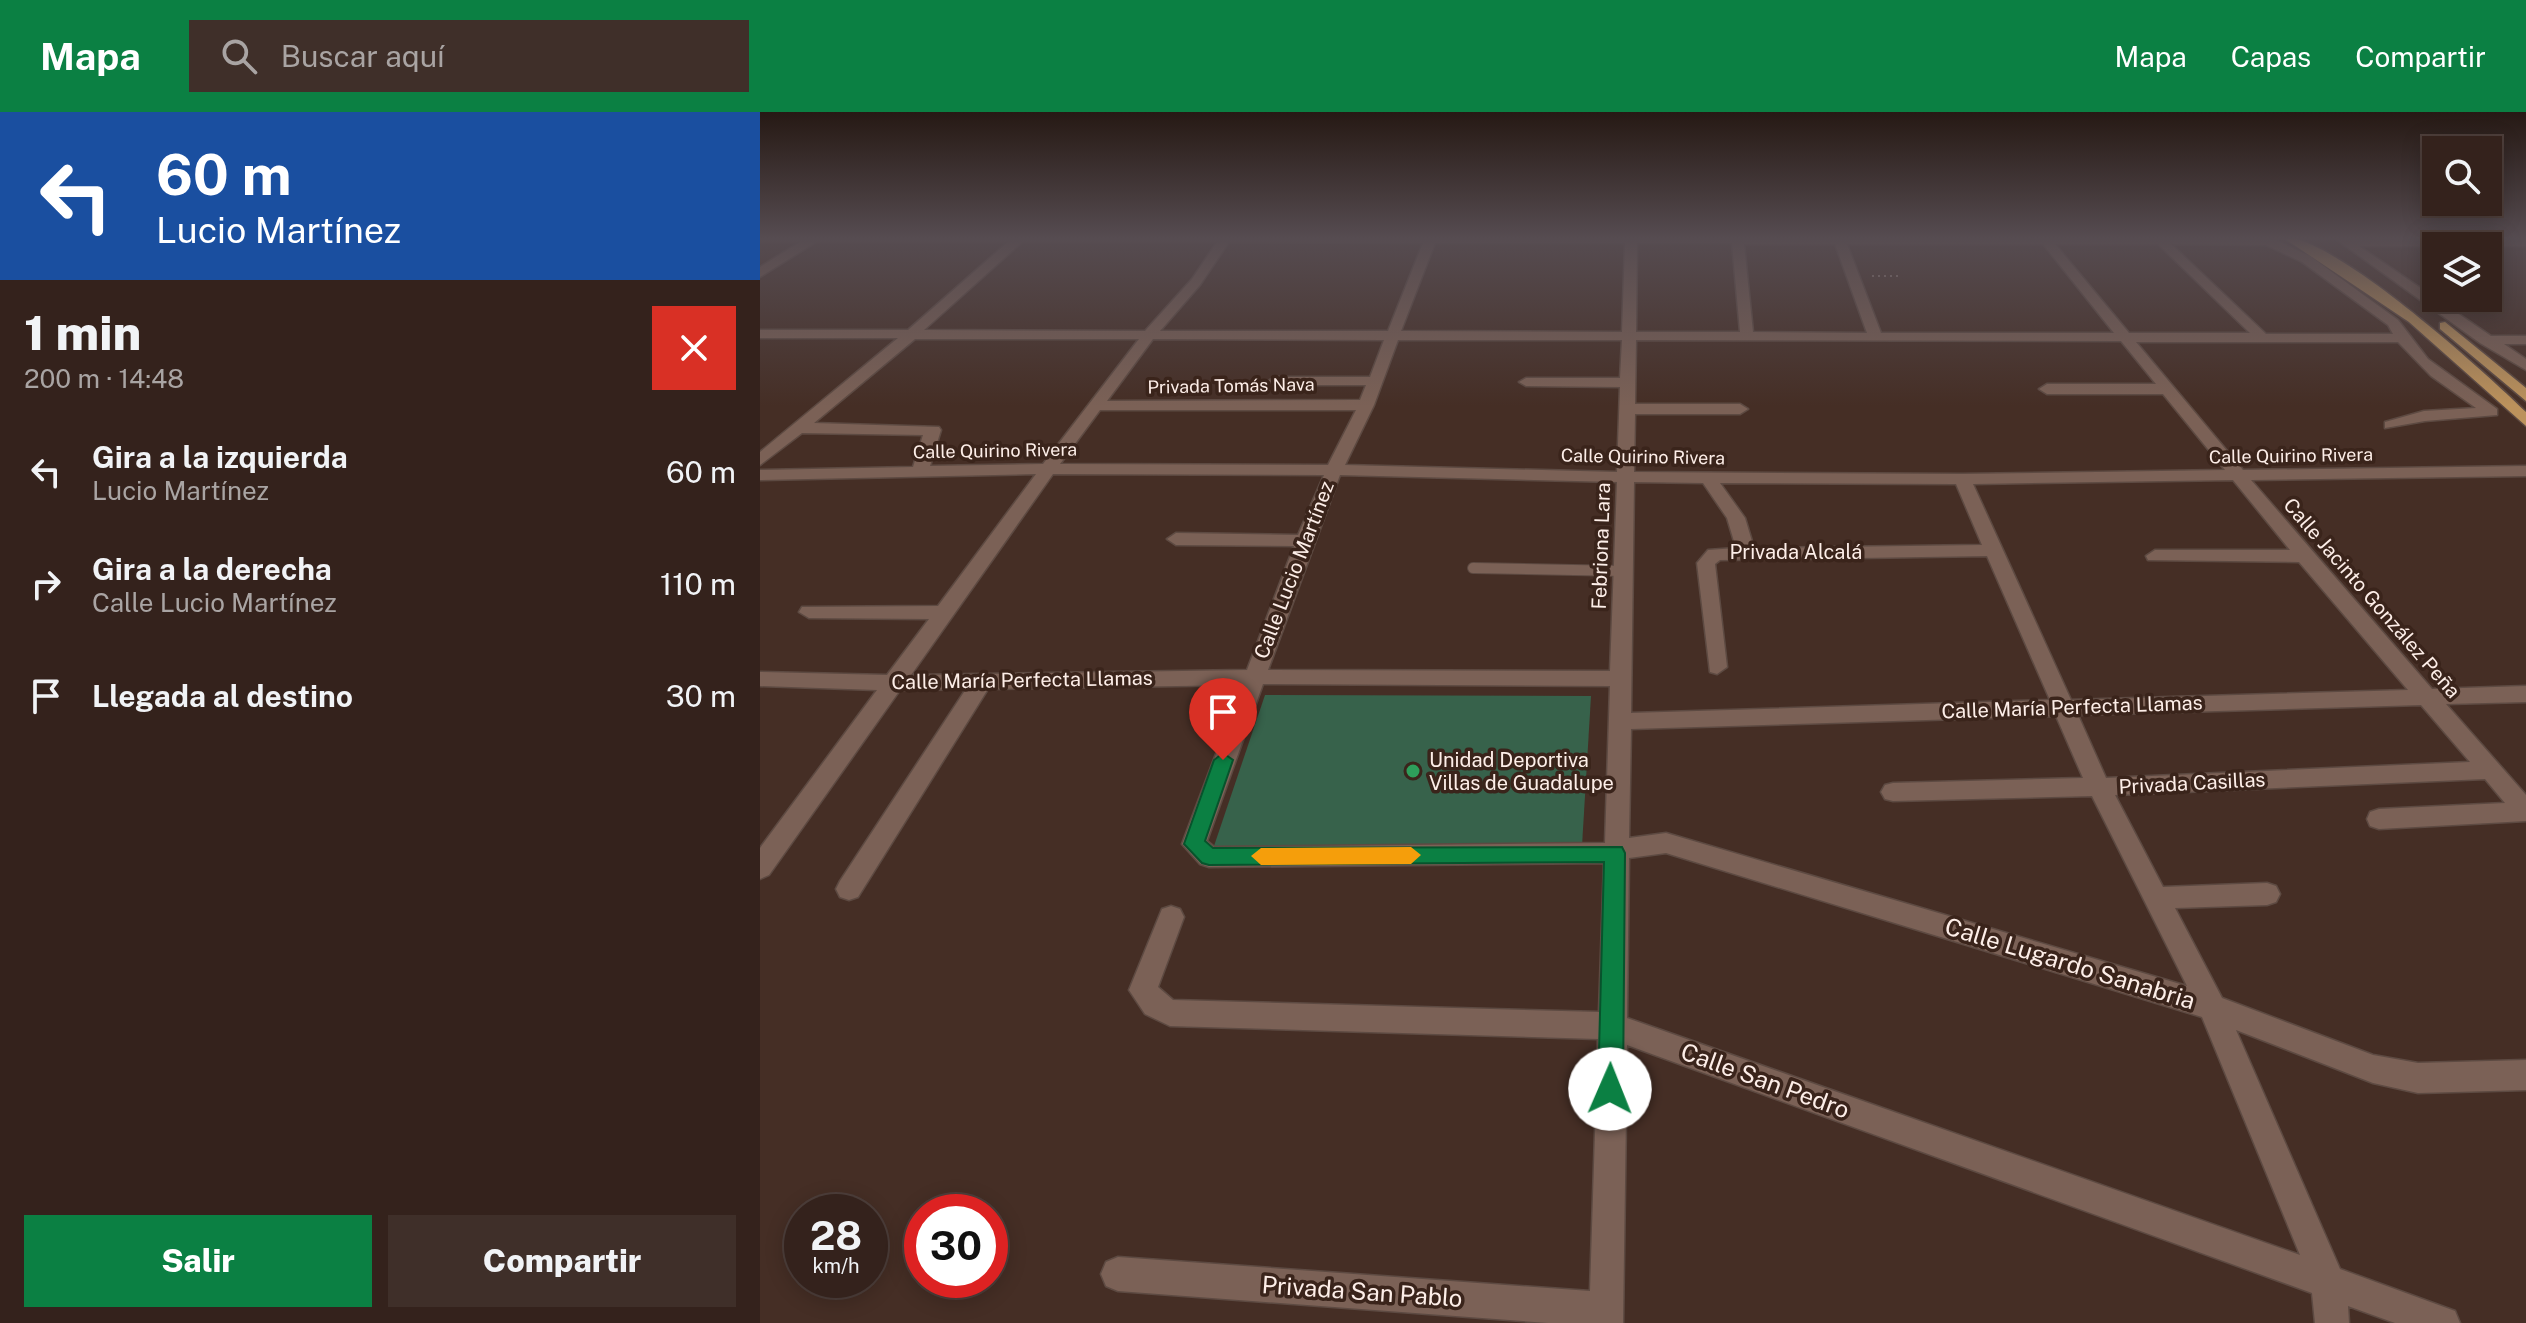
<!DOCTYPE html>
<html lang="es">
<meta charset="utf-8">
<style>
:root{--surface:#34221c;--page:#3f2f29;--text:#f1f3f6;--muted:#a9a4a3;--line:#4e3f3b;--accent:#0b8043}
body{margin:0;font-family:"Public Sans",sans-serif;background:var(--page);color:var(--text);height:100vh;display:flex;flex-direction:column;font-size:30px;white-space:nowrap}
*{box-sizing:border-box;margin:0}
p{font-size:26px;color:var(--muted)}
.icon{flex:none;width:44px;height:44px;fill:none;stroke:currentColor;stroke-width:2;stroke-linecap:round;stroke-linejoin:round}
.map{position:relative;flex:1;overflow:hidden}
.side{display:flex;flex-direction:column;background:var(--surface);width:760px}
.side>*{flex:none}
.banner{background:#1a4fa0;color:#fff;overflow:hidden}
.controls{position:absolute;left:1662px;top:24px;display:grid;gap:16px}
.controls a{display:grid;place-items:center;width:80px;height:80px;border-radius:0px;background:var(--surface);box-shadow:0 4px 20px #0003,0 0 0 2px var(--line);font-size:40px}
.speed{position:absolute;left:24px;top:1082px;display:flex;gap:16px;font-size:40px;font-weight:700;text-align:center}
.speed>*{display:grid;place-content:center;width:104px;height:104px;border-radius:50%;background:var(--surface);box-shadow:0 4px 20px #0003,0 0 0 2px var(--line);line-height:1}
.speed small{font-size:20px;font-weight:400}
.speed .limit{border:12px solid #d22;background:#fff;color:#111}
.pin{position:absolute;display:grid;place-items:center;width:68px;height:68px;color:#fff;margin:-82px -34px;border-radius:50% 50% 50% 0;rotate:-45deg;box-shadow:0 0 8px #0007}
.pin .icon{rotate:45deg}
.me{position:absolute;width:88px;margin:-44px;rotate:1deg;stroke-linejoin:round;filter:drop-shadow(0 0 6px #0008)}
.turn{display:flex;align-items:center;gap:28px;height:168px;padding:0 24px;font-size:36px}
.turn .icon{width:104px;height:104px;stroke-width:2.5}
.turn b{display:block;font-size:56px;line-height:68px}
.round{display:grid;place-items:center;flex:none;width:84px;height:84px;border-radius:0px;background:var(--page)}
.head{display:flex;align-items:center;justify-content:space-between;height:136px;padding:0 24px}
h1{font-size:48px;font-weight:800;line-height:60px}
.cta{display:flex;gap:16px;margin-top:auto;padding:16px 24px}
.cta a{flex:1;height:92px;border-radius:0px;background:var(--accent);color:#fff;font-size:32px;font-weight:800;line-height:92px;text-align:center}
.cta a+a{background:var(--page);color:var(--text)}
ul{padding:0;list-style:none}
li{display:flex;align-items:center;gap:24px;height:112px;padding:0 24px}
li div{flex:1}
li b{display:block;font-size:30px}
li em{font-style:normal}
header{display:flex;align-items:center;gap:48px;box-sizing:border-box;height:112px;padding:0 40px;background:var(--accent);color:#fff}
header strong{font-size:38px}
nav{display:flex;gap:44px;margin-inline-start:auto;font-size:28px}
.search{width:560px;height:72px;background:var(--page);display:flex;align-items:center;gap:20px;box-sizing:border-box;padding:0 28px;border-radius:0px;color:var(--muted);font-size:30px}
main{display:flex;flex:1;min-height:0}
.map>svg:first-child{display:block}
</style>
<header>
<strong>Mapa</strong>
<div class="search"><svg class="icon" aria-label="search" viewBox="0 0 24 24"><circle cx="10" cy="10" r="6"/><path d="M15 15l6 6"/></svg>Buscar aquí</div>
<nav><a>Mapa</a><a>Capas</a><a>Compartir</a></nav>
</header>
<main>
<section class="side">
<div class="banner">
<div class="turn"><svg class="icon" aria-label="left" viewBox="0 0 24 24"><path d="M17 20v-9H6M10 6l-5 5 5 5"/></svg><div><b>60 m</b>Lucio Martínez</div></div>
</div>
<div class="head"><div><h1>1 min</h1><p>200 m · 14:48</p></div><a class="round" style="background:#d93025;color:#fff"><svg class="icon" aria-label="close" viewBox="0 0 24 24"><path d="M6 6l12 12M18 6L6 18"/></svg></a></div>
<ul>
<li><svg class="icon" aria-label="left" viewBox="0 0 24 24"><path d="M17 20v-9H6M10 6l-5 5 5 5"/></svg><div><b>Gira a la izquierda</b><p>Lucio Martínez</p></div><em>60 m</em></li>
<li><svg class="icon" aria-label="right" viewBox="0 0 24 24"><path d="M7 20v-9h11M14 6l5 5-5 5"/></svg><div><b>Gira a la derecha</b><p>Calle Lucio Martínez</p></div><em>110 m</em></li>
<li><svg class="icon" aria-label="arrive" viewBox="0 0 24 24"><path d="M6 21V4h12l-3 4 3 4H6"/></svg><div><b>Llegada al destino</b></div><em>30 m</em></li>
</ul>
<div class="cta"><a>Salir</a><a>Compartir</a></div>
</section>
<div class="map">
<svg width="1766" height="1211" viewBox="0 0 1766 1211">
<rect width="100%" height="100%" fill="#452e25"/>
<path fill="#37624b" d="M505,583L831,584L822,734H454Z"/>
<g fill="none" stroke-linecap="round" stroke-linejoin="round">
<g stroke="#5d4a42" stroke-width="12">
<path id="service" d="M713,456L863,459"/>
</g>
<g stroke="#5d4a42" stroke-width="3">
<path id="minor" d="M0,125H1509L1550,144L1638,208L1668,247L1737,297V303L1665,309L1625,316V310L1664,299L1716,296L1671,264L1638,230H1376L1483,358L1766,354V364L1491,368L1672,577L1766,574V590L1686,592L1766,683V709L1619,717L1610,714L1607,707L1610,700L1619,697L1745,691L1725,667L1355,683L1403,775L1507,771L1516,774L1520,782L1516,790L1507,793L1415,796L1462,886L1613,943L1658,951L1766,948V978L1658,981L1613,971L1476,918L1580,1157L1695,1199L1700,1211H1635L1588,1194L1589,1211H1555L1552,1181L867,933L863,1211H788L358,1179L346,1174L341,1162L346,1150L358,1145L830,1179L838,927L410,914L385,902L369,878L402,797L411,794L420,797L424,805L398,875L413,888L839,900L844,751L449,755L440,752L422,732L482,573L228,577L98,785L89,788L80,785L76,777L80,769L206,577L140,578L9,763L0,767V736L117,578L0,574V560L127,563L169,507L49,506L39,500L42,495L178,494L276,362L0,368V358L153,355L163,323L42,321L0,353V340L138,226H0V218H148L248,130H56L0,165V155L40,130H0ZM262,130H457L432,167L385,219L164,218ZM469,130L663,131L628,219H400L440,173ZM675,131H865L862,220L641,219ZM877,131H972L980,220H876ZM984,132H1075L1107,221L993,220ZM1087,132H1283L1354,221H1121ZM1295,132H1398L1490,221H1369ZM1411,132L1506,133L1542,150L1628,213L1633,222H1506ZM155,227H379L283,352L170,354L181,318L179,315L54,311ZM393,227L624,228L610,265H515L508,269L515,273H606L600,288L347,289ZM638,228H862L860,266H766L759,270L766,274L860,275L857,360L585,353L614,293ZM876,228L1361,229L1396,272H1287L1279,277L1287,282H1403L1465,358L1202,362L874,360L875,302H980L988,297L980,292H875ZM340,298H596L568,353L300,352ZM293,362L564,363L538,423L416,421L407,427L416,433L534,434L487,558L151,563ZM580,363L857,370L850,559L508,558ZM1473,368L1530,438H1395L1386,444L1388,448L1539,450L1648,578L1311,588L1213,372ZM874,370L943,371L967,406L976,436L948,438L937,451L950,560L957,562L967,555L955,452L960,448L1227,444L1290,588L871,601ZM960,371L1196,372L1222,433L994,436L985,406ZM503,572L850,574L845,731L454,735L447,729ZM1661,593L1710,650L1346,666L1318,603ZM1296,604L1323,666L1133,671L1125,673L1121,680L1125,687L1133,689L1332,684L1427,874L906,721L869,726L871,617ZM906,741L1442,905L1540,1143L867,906L869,746Z
M1573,125L1766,126V134H1599L1731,224H1766V232H1744L1766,247V258L1720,231Z"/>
</g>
<g stroke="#5d4a42" stroke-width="3">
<path id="primary" d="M1522,125C1574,123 1726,261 1766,300V314L1649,210Z
M1685,210L1766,276V289L1680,217V211Z"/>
</g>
<path stroke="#a8958e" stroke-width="2" stroke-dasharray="2 4" stroke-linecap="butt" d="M1112,164H1142"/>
<use href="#service" stroke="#7b6156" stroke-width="10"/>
<use href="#minor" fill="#7b6156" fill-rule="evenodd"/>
<use href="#primary" fill="#bc925c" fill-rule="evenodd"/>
</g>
<linearGradient id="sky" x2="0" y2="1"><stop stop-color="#261914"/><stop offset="0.43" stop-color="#564c51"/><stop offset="1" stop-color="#564c51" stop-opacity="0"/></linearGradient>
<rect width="1766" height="294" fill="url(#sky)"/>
<path fill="#0b8043" stroke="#07532c" stroke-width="2" d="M463,641L473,648L445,729L453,736L862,735L865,741L863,977L859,986L850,989L842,986L838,977L844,750L449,753L442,751L424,732L454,648Z"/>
<path fill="#f59e0b" d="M651,735L661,743L651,752L501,753L491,744L501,736Z"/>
<circle fill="#2e9e5b" stroke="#3a241b" stroke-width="3" cx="653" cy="659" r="8"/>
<g text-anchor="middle" stroke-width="7" stroke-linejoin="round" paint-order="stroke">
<g font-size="18" fill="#fdeee8" stroke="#3a241b">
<text transform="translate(471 274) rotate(-1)" y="6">Privada Tomás Nava</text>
<text transform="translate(235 339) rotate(-1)" y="6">Calle Quirino Rivera</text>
<text transform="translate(1531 344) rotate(-1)" y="6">Calle Quirino Rivera</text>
<text transform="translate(883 345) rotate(1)" y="6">Calle Quirino Rivera</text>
</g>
<g font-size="20" fill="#fdeee8" stroke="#3a241b">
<text transform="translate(841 434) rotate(-88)" y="7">Febriona Lara</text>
<text x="1036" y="447">Privada Alcalá</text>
<text transform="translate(534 458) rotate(-69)" y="7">Calle Lucio Martínez</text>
<text transform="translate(1612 486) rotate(49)" y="7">Calle Jacinto González Peña</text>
<text transform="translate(262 568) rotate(-1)" y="7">Calle María Perfecta Llamas</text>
<text transform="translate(1312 595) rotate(-2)" y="7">Calle María Perfecta Llamas</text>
<text transform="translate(1432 671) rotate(-3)" y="7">Privada Casillas</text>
</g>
<g font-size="20" fill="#fdeee8" stroke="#3a241b" text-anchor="start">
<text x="669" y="655">Unidad Deportiva<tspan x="669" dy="23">Villas de Guadalupe</tspan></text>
</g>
<g font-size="24" fill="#fdeee8" stroke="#3a241b">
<text transform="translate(1310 852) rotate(17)" y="8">Calle Lugardo Sanabria</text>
<text transform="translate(1005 969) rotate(20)" y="8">Calle San Pedro</text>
<text transform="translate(602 1180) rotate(4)" y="8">Privada San Pablo</text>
</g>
</g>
</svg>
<div class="controls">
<a><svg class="icon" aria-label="search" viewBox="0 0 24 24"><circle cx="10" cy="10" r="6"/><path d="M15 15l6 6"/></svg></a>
<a><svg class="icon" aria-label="layers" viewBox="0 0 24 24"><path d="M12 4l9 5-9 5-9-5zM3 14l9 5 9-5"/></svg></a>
</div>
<div class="speed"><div>28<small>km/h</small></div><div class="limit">30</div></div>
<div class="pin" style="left:463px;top:648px;background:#d93025"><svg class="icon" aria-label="arrive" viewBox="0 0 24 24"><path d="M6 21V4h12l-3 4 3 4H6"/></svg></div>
<svg class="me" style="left:850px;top:977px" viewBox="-20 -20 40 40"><circle r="19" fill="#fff"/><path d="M0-13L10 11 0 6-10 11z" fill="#0b8043"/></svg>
</div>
</main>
